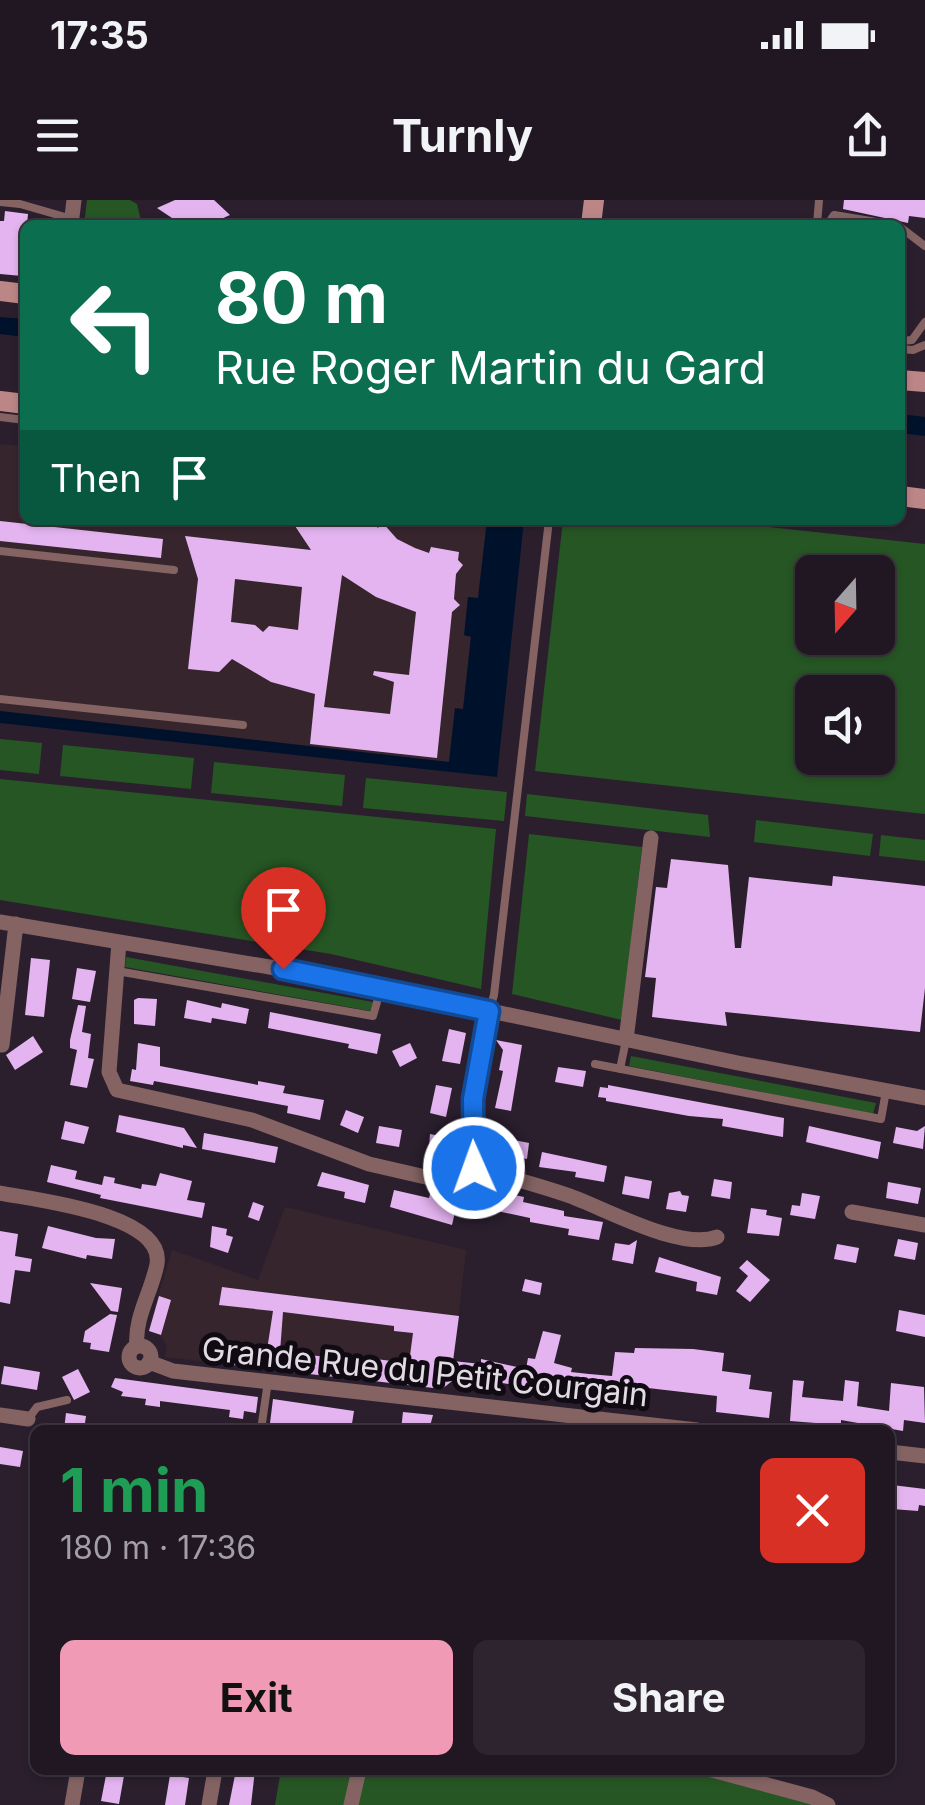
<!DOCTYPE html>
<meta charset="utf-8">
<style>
:root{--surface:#201722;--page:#2d242f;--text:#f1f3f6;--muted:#a29fa5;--line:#3d3640;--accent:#f09ab6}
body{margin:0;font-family:Inter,sans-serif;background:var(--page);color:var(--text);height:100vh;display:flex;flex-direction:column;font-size:38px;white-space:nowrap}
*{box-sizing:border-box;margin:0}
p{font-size:32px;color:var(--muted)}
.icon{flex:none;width:55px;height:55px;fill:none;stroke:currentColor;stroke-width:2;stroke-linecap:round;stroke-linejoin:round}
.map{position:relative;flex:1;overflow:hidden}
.side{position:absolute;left:30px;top:1225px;width:865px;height:350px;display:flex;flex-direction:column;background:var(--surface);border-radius:15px;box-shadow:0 2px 8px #0004,0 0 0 2px var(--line)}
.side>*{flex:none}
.hud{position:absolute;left:20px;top:20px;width:885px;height:305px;border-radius:15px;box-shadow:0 2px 8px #0004,0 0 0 2px var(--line);background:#0b6e4f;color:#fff;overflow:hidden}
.needle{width:65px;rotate:200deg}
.controls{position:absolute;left:795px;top:355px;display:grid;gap:20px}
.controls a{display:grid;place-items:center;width:100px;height:100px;border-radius:15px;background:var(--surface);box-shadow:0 2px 8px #0004,0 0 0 2px var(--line);font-size:50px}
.pin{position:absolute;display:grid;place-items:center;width:85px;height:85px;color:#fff;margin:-102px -42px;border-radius:50% 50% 50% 0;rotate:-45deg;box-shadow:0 0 10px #0007}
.pin .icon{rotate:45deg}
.me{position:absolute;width:110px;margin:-55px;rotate:358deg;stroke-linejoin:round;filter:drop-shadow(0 0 8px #0008)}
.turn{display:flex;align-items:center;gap:35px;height:210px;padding:0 30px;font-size:45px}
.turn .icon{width:130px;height:130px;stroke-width:2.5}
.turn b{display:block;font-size:70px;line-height:85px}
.then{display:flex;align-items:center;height:95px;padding:0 30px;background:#0003;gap:20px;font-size:38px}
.round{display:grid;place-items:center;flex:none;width:105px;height:105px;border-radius:15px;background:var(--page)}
.overview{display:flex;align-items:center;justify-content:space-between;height:170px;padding:0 30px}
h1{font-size:60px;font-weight:700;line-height:75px;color:#1e9e55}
.button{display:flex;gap:20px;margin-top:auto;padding:20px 30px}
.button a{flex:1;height:115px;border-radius:15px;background:var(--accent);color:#111;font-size:40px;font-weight:700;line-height:115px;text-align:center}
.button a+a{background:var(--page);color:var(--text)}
.status{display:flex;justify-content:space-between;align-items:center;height:70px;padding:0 50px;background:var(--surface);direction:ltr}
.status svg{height:28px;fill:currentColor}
header{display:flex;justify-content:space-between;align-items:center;height:130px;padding:0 30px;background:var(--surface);font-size:45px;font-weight:700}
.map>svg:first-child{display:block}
</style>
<div class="status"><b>17:35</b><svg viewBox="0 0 49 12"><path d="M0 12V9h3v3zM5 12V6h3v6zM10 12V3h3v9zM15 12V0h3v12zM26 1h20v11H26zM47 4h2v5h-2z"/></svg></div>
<header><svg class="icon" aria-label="menu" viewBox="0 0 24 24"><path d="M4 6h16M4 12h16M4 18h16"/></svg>Turnly<svg class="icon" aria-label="share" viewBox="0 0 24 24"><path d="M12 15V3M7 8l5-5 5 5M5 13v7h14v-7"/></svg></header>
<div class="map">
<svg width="925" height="1605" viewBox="0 0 925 1605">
<rect width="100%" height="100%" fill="#2b1f2e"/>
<path fill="#37252d" d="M0,244L25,246V320H487L478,398L468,397L465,435L471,436L463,509H455L449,562L0,511Z
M285,1007L466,1050L451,1182L442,1189L165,1157L167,1145L159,1134L148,1131L172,1050L258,1080Z"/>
<path fill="#265624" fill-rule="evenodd" d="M87,0H130L137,4L142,25H84Z
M563,320H706L925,344V614L535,571ZM812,372H878V438H812ZM812,492H878V558H812Z
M0,539L42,543L39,574L0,570Z
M63,545L194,558L191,589L60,576Z
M214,562L345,575L342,606L211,593Z
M366,578L507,592L504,621L363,608Z
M0,579L496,629L481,789L331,754L0,700Z
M527,594L708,615L710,637L525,616Z
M756,620L873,634L870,656L754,642Z
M529,634L642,647L622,820L512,794Z
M881,635L925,640V661L879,656Z
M126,757L373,802L370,811L125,767Z
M631,856L876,903L873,914L629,866Z
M281,1570H708L815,1605H275Z"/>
<path fill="#00122b" d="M0,117L25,119V137L0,134Z
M900,214L925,217V236L900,233Z
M487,320H524L497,577L0,523V511L449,562L455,508L463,509L471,437L464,435L468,397L478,398Z"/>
<path fill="#e4b4f0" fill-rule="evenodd" d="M175,0H214L230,15L208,25H174L175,20L157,8Z
M844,0H925V18L909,16L908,23L843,9Z
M5,11L28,14L22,76L0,74V21H4Z
M291,320H370L378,328L382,322L397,339L415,348L429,353L431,347L459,352L458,360L463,365L456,374L454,399L460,405L452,412L437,558L310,544L315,494L271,482L232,459L219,472L188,469L198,379L185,336L311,350ZM342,375L376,397L416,412L409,475L374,471L373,475L394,482L390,514L324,507ZM235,379L302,387L298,430L269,426L263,432L255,425L231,422Z
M0,321L163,339L161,358L0,341Z
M671,659L728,665L735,748H741L749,677L832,686L833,676L925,686V788L920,832L725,812L727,826L652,817L656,778L645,777L656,687L667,688Z
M31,758L50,760L44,817L25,815Z
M77,768L96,771L90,802L72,799Z
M138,798L157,799L155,826L134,824V800Z
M187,800L221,808L222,803L249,809L246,824L212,818L211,823L184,818Z
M78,805L86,806L82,832L91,834L88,858L94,859L87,888L70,885L77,850L70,848V840Z
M270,812L381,834L377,854L348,848L349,844L268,828Z
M449,829L466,833L460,864L442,861Z
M33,836L43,852L15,870L6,855Z
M496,840L522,845L511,911L495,908L503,871L499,870L503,850Z
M138,843L160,847V866L258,885V881L285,886L283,893L324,900L320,920L287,913L288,906L154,881L153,885L130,881L132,869L136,870Z
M410,843L417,858L400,867L392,851Z
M558,867L586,871L583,887L555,882Z
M436,885L452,888L446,917L430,913Z
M608,885L784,918L783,937L722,926L723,919L689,916L606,901V898L598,897L600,887L608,888Z
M346,910L364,917L358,933L340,925Z
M119,915L184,928L197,948L183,945V948L116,932Z
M65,921L89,927L84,944L61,939Z
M379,926L402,930L399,947L376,943Z
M809,926L881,942L878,959L806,942Z
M925,926L923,949L893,943L896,927L917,931Z
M204,933L278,947L275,963L202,949Z
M430,934L455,939L449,965L428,961Z
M514,940L529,943L527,959L511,956Z
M542,952L607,966L604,982L575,977L576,972L539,967Z
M51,965L77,971L75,979L102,985L104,976L115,978L114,983L141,989L142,984L156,986L160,973L192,981L187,1000L205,1003L202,1018L100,998L101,995L47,982Z
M322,972L369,985L365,1003L344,998L345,992L317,986Z
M625,976L652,981L649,999L622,994Z
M714,979L732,982L730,999L711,996Z
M888,982L921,988L918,1004L886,998Z
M394,990L429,998L431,990L459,995L452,1025L390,1007Z
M496,991L524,997L523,1002L564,1011V1016L603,1022L599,1040L568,1035L569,1029L530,1022V1018L492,1010Z
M680,991L682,995L689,996L686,1012L666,1009L669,993Z
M802,993L820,996L815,1019L790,1015L792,1005L800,1006Z
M253,1002L264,1006L259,1021L248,1017Z
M751,1008L767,1010L766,1015L782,1018L779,1036L747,1033Z
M48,1026L96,1038L115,1039L112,1059L87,1055L86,1059L42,1048Z
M212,1026L227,1029L226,1035L233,1037L228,1053L210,1047Z
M0,1031L18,1034L15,1056L32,1059L30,1072L15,1070L10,1104L0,1102Z
M898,1039L918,1043L915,1060L894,1056Z
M637,1040L633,1064L612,1060L615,1043L629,1045Z
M837,1044L859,1048L856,1063L834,1059Z
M659,1057L721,1077L717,1095L696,1091L697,1082L655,1072Z
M747,1060L770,1080L750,1102L736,1091L748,1076L739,1068Z
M525,1079L542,1083L540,1095L522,1091Z
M90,1083L122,1088L118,1112L111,1111Z
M222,1087L459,1116L453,1161L481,1164V1159L526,1169L528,1158L535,1159L543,1131L561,1135L554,1163L572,1168L571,1172L589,1174L612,1176L615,1152L634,1153L635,1148L693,1149L724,1153L722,1171L751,1175L749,1189L772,1192L769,1218L716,1212L717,1196L648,1188L618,1185L616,1201L502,1183L500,1190L468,1186L471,1166L442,1189L365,1180L367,1158L409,1163L413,1133L394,1131V1126L283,1112L280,1152L337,1158L335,1177L208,1162L210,1143L267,1150L273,1111L219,1105Z
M159,1096L171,1100L161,1135L149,1131Z
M899,1110L925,1115V1137L896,1131Z
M110,1114L117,1115L109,1152L90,1149L91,1143L83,1142L85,1131Z
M4,1166L40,1172L37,1190L1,1184Z
M78,1169L90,1192L74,1200L62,1177Z
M115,1178L258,1197L256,1213L244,1211L243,1219L229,1217L230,1210L160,1201V1207L145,1205L146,1199L121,1196L123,1192L111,1187Z
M793,1180L804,1181L802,1197L843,1201L845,1180L859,1182L857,1206L889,1211L891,1183L924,1187L925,1223L904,1220L903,1231L841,1220V1225L790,1221Z
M273,1199L354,1211L351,1230H320V1227L270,1223Z
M403,1212L433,1215L429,1230H401Z
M66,1213L86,1216L84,1230H64Z
M0,1247L23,1251L20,1267L0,1264Z
M892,1285L925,1289V1306L919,1305L918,1311L892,1309Z
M107,1570H125L119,1604L101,1601Z
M236,1570H255L251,1605H229Z
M170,1575L189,1578L185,1605H165Z"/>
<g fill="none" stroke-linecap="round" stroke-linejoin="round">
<path stroke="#856363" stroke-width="8" d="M0,2L20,4L72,19
M817,25L819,0
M827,25L834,15L895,25
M900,27L925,46
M900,141L912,140L925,122
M900,149L913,150L925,145
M0,217L25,220
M0,351L174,370
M0,499L243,525
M117,771L373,816L381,788
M489,811L494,795L549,320
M595,864L881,919L886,891
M620,869L626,840
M28,1219L37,1207L67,1200
M261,1230L268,1181"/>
<path stroke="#856363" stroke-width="15" d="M71,25L74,0
M0,722L329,777L738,863L925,898
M119,742L109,872L117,890L252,920L369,964L456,984L466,983L473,973V899L489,811
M626,840L651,638
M2,845L16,724
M474,967C506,977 539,985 570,996C606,1009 681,1051 717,1037
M0,993C35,1000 165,1014 157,1064C152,1091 134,1118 137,1146
M852,1012L925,1025
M129 1157a11 11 0 1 1 22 0a11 11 0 1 1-22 0Z
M149,1162L173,1171L697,1230
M0,1215L28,1219
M890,1252L925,1256
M712,1570L812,1597L828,1605
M72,1605L78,1570
M209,1605L215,1570
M351,1605L359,1570"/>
<path stroke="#bc8686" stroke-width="20" d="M591,25L594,0
M0,91L25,94
M900,180L925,182
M0,201L25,204
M900,296L925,299"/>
</g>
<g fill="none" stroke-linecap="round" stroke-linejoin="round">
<g stroke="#114b97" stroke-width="25">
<path id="route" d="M283,769L489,811L473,899L474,968"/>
</g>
<use href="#route" stroke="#1a73e8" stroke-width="18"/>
</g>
<g text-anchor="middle" stroke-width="10" stroke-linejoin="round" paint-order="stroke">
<g font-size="32" fill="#e3dbe4" stroke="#100b12">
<text transform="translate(425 1172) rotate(6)" y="11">Grande Rue du Petit Courgain</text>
</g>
</g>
</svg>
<div class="controls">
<a><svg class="needle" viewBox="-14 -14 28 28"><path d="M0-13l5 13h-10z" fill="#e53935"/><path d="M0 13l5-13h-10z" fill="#a29fa5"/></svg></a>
<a><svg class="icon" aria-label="sound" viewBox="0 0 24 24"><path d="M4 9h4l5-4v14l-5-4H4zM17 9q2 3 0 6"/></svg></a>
</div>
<div class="pin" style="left:283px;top:769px;background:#d93025"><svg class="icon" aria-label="arrive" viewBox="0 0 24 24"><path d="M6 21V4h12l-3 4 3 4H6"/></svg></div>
<svg class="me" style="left:474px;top:968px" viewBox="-20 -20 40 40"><circle r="17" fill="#1a73e8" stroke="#fff" stroke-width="3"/><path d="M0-11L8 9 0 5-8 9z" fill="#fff"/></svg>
<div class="hud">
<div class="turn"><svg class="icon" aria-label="left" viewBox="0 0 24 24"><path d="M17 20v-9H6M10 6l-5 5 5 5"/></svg><div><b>80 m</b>Rue Roger Martin du Gard</div></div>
<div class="then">Then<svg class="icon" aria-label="arrive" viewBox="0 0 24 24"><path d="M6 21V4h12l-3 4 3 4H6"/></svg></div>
</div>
<section class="side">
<div class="overview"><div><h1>1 min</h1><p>180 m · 17:36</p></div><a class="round" style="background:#d93025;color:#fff"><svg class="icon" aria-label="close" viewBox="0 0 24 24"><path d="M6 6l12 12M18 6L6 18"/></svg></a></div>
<div class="button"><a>Exit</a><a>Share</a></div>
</section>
</div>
